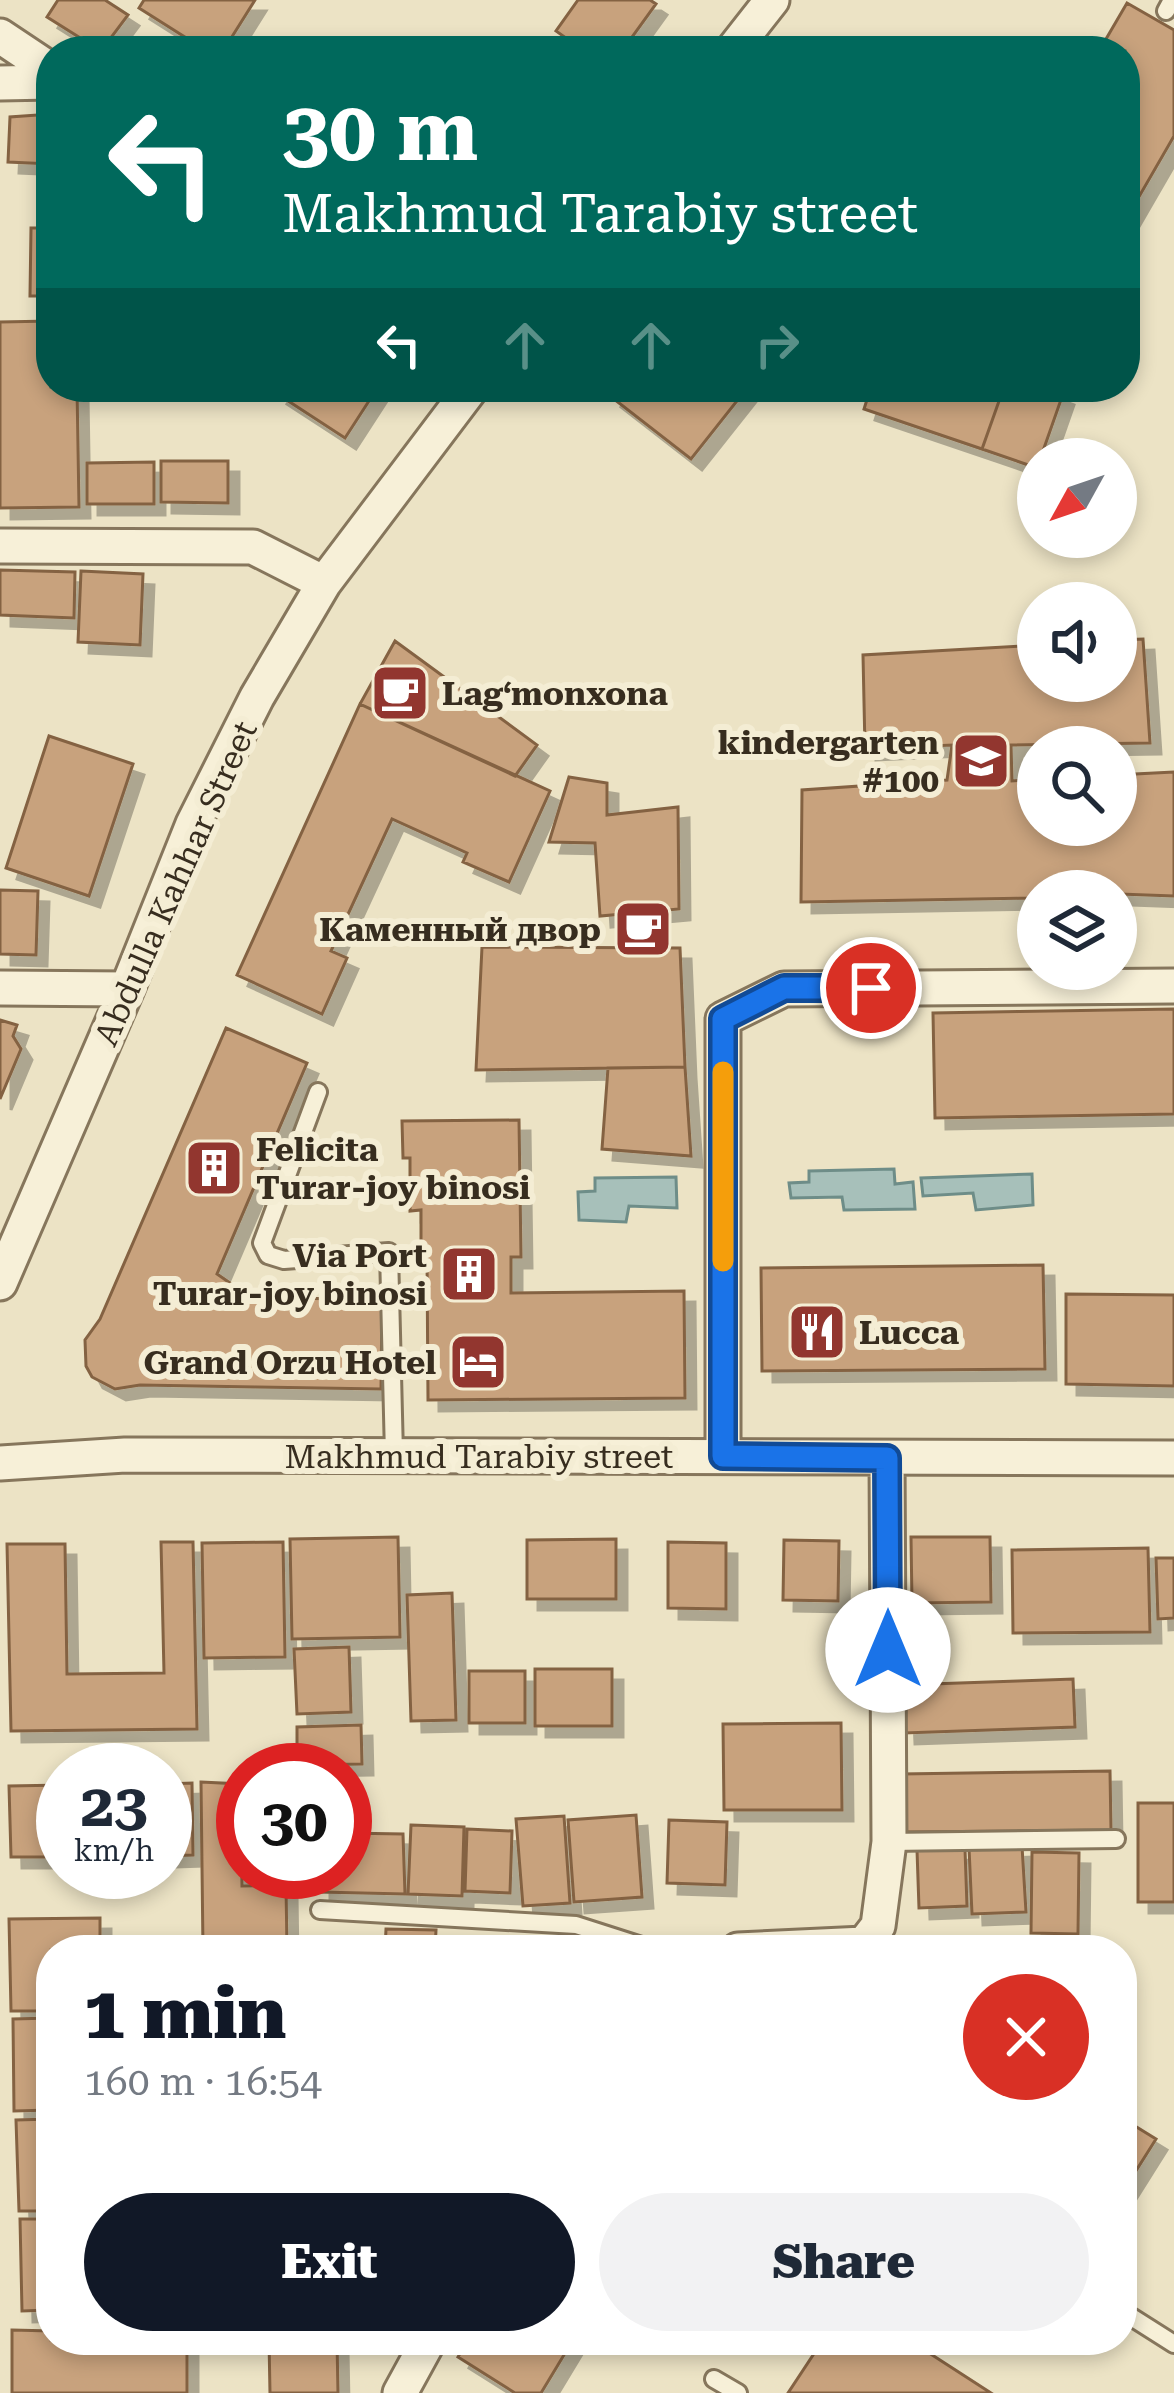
<!DOCTYPE html>
<meta charset="utf-8">
<style>
:root{--surface:#fff;--page:#f2f2f3;--text:#1f2937;--muted:#747a83;--accent:#111827}
body{margin:0;font-family:"Roboto Serif",serif;background:var(--page);color:var(--text);height:100vh;display:flex;flex-direction:column;font-size:45px;white-space:nowrap}
*{box-sizing:border-box;margin:0}
p{font-size:39px;color:var(--muted)}
.icon{flex:none;width:66px;height:66px;fill:none;stroke:currentColor;stroke-width:2;stroke-linecap:round;stroke-linejoin:round}
.map{position:relative;flex:1;overflow:hidden}
.side{position:absolute;left:36px;top:1935px;width:1101px;height:420px;display:flex;flex-direction:column;background:var(--surface);border-radius:48px;box-shadow:0 6px 18px #0003}
.side>*{flex:none}
.top-card{position:absolute;left:36px;top:36px;width:1104px;height:366px;border-radius:48px;box-shadow:0 6px 18px #0003;background:#00695c;color:#fff;overflow:hidden}
.needle{width:78px;rotate:230deg}
.tools{position:absolute;left:1017px;top:438px;display:grid;gap:24px}
.tools a{display:grid;place-items:center;width:120px;height:120px;border-radius:50%;background:var(--surface);box-shadow:0 6px 18px #0003;font-size:60px}
.speed{position:absolute;left:36px;top:1743px;display:flex;gap:24px;font-size:60px;font-weight:700;text-align:center}
.speed>*{display:grid;place-content:center;width:156px;height:156px;border-radius:50%;background:var(--surface);box-shadow:0 6px 18px #0003;line-height:1}
.speed small{font-size:30px;font-weight:400}
.speed .limit{border:18px solid #d22;background:#fff;color:#111}
.pin{position:absolute;display:grid;place-items:center;width:102px;height:102px;color:#fff;margin:-51px;border:6px solid #fff;border-radius:50%;box-shadow:0 3px 12px #0007}
.me{position:absolute;width:132px;margin:-66px;rotate:0deg;stroke-linejoin:round;filter:drop-shadow(0 0 9px #0008)}
.turn{display:flex;align-items:center;gap:42px;height:252px;padding:0 48px;font-size:54px}
.turn .icon{width:156px;height:156px;stroke-width:2.5}
.turn b{display:block;font-size:84px;line-height:102px}
.lanes{display:flex;align-items:center;height:114px;padding:0 48px;background:#0003;justify-content:center;gap:60px;direction:ltr}
.lanes .off{opacity:.35}
.round{display:grid;place-items:center;flex:none;width:126px;height:126px;border-radius:63px;background:var(--page)}
.head{display:flex;align-items:center;justify-content:space-between;height:204px;padding:0 48px}
h1{font-size:72px;font-weight:800;line-height:90px;color:var(--accent)}
.cta{display:flex;gap:24px;margin-top:auto;padding:24px 48px}
.cta a{flex:1;height:138px;border-radius:72px;background:var(--accent);color:#fff;font-size:48px;font-weight:800;line-height:138px;text-align:center}
.cta a+a{background:var(--page);color:var(--text)}
.map>svg:first-child{display:block}
</style>
<div class="map">
<svg width="1174" height="2393" viewBox="0 0 1174 2393">
<defs>
<filter id="shadow"><feDropShadow dx="11" dy="11" stdDeviation="0" flood-color="#0004"/></filter>
</defs>
<rect width="100%" height="100%" fill="#ece3c5"/>
<path fill="#a7c0ba" stroke="#6e8d88" stroke-width="3" d="M894,1169L895,1184L913,1182L915,1209L844,1210L842,1197L791,1198L789,1183L809,1182V1171Z
M1032,1174L1033,1205L976,1210L973,1193L923,1196L921,1178Z
M676,1177L677,1208L629,1206L626,1222L579,1220L578,1192L595,1191V1178Z"/>
<path fill="#c8a27d" stroke="#846243" stroke-width="3" filter="url(#shadow)" d="M58,0H105L128,15L101,51L47,17Z
M144,0H255L223,51H207L139,8Z
M578,0H650L656,4L622,51H584L556,31Z
M1127,3L1174,30V136L1125,221V51H1099Z
M51,114V164L8,162L10,117Z
M31,228H51V296H30Z
M51,321V387H77L79,507L0,508V322Z
M280,387H378L345,438L276,393Z
M617,387H748L691,459L610,396Z
M871,387H1004L982,449L864,409Z
M1004,387H1044L1063,394L1037,468L982,449Z
M161,461H228V503L161,502Z
M154,462V504H87V463Z
M0,570L75,572L74,618L0,615Z
M81,571L143,574L140,645L78,642Z
M1143,639L1150,743L1011,745L1012,781L1038,779V825H1116V775L1174,772V896L1038,891V898L801,902L802,790L947,780L952,745L865,749L863,655L1038,645V681H1116V640Z
M395,641L537,745L515,776L360,704Z
M360,704L550,791L509,882L463,862L467,853L392,819L331,951L347,958L322,1014L237,975Z
M49,736L133,764L89,896L6,868Z
M569,777L607,783V815L678,807L679,909L600,916L595,843L549,842Z
M0,890L38,891L36,955L0,954Z
M482,947L680,948L685,1067L476,1070Z
M1174,1009V1114L935,1118L933,1013Z
M0,1020L17,1025L13,1036L21,1049L0,1099Z
M226,1028L307,1063L217,1274L230,1283L234,1298L382,1299L381,1389L140,1385L115,1389L92,1377L86,1366L85,1340L100,1319Z
M685,1067L691,1156L602,1149L608,1068Z
M519,1120L521,1257H511V1293L684,1291L685,1398L428,1400L427,1257H421V1210L410,1211V1158H403L402,1121Z
M1043,1265L1045,1369L762,1371L761,1268Z
M1066,1294L1174,1295V1386L1066,1384Z
M398,1537L400,1637L292,1639L290,1539Z
M911,1537H990L991,1602L912,1603Z
M616,1539V1599H527V1540Z
M784,1540L839,1541L838,1601L783,1600Z
M161,1542H193L197,1729L11,1731L7,1544H65L67,1674L164,1673Z
M283,1542L285,1657L204,1658L202,1543Z
M668,1542L726,1543V1609L668,1608Z
M1148,1548L1150,1632L1013,1633L1012,1550Z
M1156,1558H1174V1618L1158,1619Z
M452,1593L456,1720L411,1721L407,1595Z
M349,1647L351,1712L297,1714L294,1649Z
M535,1669H612V1726H535Z
M469,1671H525V1723H469Z
M1073,1679L1075,1727L904,1733L902,1685Z
M841,1723L842,1810H724L723,1724Z
M361,1725L362,1764L297,1765V1727Z
M1110,1771L1111,1830L902,1832L901,1774Z
M201,1782L241,1784L242,1886L286,1885L287,1950H203Z
M192,1783L193,1855L165,1856V1784Z
M63,1785V1857H11L9,1786Z
M1138,1803H1174V1902H1138Z
M636,1815L642,1897L574,1902L568,1820Z
M564,1816L570,1903L523,1906L516,1819Z
M669,1820L727,1822L725,1885L667,1883Z
M411,1825L464,1827L462,1896L408,1894Z
M467,1829L512,1831L510,1893L465,1891Z
M345,1833L403,1834L405,1894L319,1892V1872H345Z
M1022,1846L1026,1912L972,1914L969,1848Z
M965,1849L967,1906L919,1908L917,1850Z
M1032,1852L1079,1853L1078,1934L1031,1933Z
M100,1918V1950H51V2011H11L9,1919Z
M386,1929L436,1930L435,1950H385Z
M51,2018V2110L14,2111L13,2019Z
M1122,2118L1156,2139L1122,2193Z
M51,2119V2211H19L16,2120Z
M20,2219H51V2310L22,2311Z
M12,2330L51,2331V2340H187V2393H12Z
M269,2340H337L338,2393H270Z
M468,2340H573L541,2393H515L458,2357Z
M823,2340H909L991,2393H788Z"/>
<g fill="none" stroke-linecap="round" stroke-linejoin="round">
<g stroke="#86765c" stroke-width="22">
<path id="service" d="M1166,11L1172,0
M318,1092L262,1243L268,1255L284,1260L389,1252L394,1455
M889,1842L1116,1839
M320,1910L576,1925L654,1950
M1122,2311L1174,2344
M714,2379L738,2393"/>
</g>
<g stroke="#86765c" stroke-width="39">
<path id="minor" d="M0,36L51,70
M732,51L772,0
M0,83L51,82
M0,546L253,547L324,583
M0,988L127,989
M0,1283L127,989L193,824L257,697L324,583L472,387
M723,1456V1019L784,989L1174,986
M0,1463L125,1455L1174,1458
M738,1950L864,1944L878,1926L889,1842L887,1458
M400,2393L429,2340"/>
</g>
<use href="#service" stroke="#f7f0d8" stroke-width="16"/>
<use href="#minor" stroke="#f7f0d8" stroke-width="33"/>
</g>
<g fill="none" stroke-linecap="round" stroke-linejoin="round">
<g stroke="#114b97" stroke-width="30">
<path id="route" d="M871,988H784L723,1019V1456L887,1458L888,1650"/>
</g>
<use href="#route" stroke="#1a73e8" stroke-width="21"/>
<path stroke="#f59e0b" stroke-width="21" d="M723,1072V1261"/>
</g>
<defs>
<g id="cafe-square" transform="scale(3)"><rect x="-9" y="-9" width="18" height="18" rx="4" fill="#92362f" stroke="#f4edd4"/><path d="M-5.5-4.5H6V0H3Q3 3.5 0 3.5H-2.5Q-5.5 3.5-5.5 0ZM3-3.2v2h1.7v-2ZM-6 4.5H4V6H-6Z" fill="#fff"/></g>
<g id="school-square" transform="scale(3)"><rect x="-9" y="-9" width="18" height="18" rx="4" fill="#92362f" stroke="#f4edd4"/><path d="M0-5L7-2L0 1L-7-2ZM-4 1L0 2.5L4 1V4Q0 6-4 4Z" fill="#fff"/></g>
<g id="building-square" transform="scale(3)"><rect x="-9" y="-9" width="18" height="18" rx="4" fill="#92362f" stroke="#f4edd4"/><path d="M-4-6H4V6H1V3H-1V6H-4ZM-2.5-4.3h1.7v1.8h-1.7ZM.8-4.3h1.7v1.8H.8ZM-2.5-1h1.7V.8h-1.7ZM.8-1h1.7V.8H.8Z" fill="#fff"/></g>
<g id="restaurant-square" transform="scale(3)"><rect x="-9" y="-9" width="18" height="18" rx="4" fill="#92362f" stroke="#f4edd4"/><path d="M-5-6h1v4h1v-4h1v4h1v-4h1v5L-1.5 .5V6h-2V.5L-5-1ZM5-6V6H3V1.5H1.5Q1.5-4 5-6Z" fill="#fff"/></g>
<g id="hotel-square" transform="scale(3)"><rect x="-9" y="-9" width="18" height="18" rx="4" fill="#92362f" stroke="#f4edd4"/><path d="M-6-4.5h1.5V1H6V5H4.5V3h-9V5H-6ZM-4 0a1.8 1.8 0 1 1 3.6 0ZM.5 0V-2.5h3Q6-2.5 6 0Z" fill="#fff"/></g>
</defs>
<g fill-rule="evenodd">
<use href="#cafe-square" x="400" y="693"/>
<use href="#school-square" x="981" y="761"/>
<use href="#cafe-square" x="643" y="929"/>
<use href="#building-square" x="214" y="1168"/>
<use href="#building-square" x="469" y="1274"/>
<use href="#restaurant-square" x="817" y="1332"/>
<use href="#hotel-square" x="478" y="1362"/>
</g>
<g text-anchor="middle" stroke-width="12" stroke-linejoin="round" paint-order="stroke">
<g font-size="33" font-weight="bold" fill="#372d1f" stroke="#f4edd4" text-anchor="end">
<text x="442" y="705" text-anchor="start">Lagʻmonxona</text>
<text x="939" y="754">kindergarten<tspan x="939" dy="38">#100</tspan></text>
<text x="601" y="941">Каменный двор</text>
<text x="256" y="1161" text-anchor="start">Felicita<tspan x="256" dy="38">Turar-joy binosi</tspan></text>
<text x="427" y="1267">Via Port<tspan x="427" dy="38">Turar-joy binosi</tspan></text>
<text x="859" y="1344" text-anchor="start">Lucca</text>
<text x="436" y="1374">Grand Orzu Hotel</text>
</g>
<g font-size="33" fill="#372d1f" stroke="#f4edd4">
<text transform="translate(175 883) rotate(-66)" y="12">Abdulla Kahhar Street</text>
<text x="479" y="1468">Makhmud Tarabiy street</text>
</g>
</g>
</svg>
<div class="tools">
<a><svg class="needle" viewBox="-14 -14 28 28"><path d="M0-13l5 13h-10z" fill="#e53935"/><path d="M0 13l5-13h-10z" fill="#747a83"/></svg></a>
<a><svg class="icon" aria-label="sound" viewBox="0 0 24 24"><path d="M4 9h4l5-4v14l-5-4H4zM17 9q2 3 0 6"/></svg></a>
<a><svg class="icon" aria-label="search" viewBox="0 0 24 24"><circle cx="10" cy="10" r="6"/><path d="M15 15l6 6"/></svg></a>
<a><svg class="icon" aria-label="layers" viewBox="0 0 24 24"><path d="M12 4l9 5-9 5-9-5zM3 14l9 5 9-5"/></svg></a>
</div>
<div class="speed"><div>23<small>km/h</small></div><div class="limit">30</div></div>
<div class="pin" style="left:871px;top:988px;background:#d93025"><svg class="icon" aria-label="arrive" viewBox="0 0 24 24"><path d="M6 21V4h12l-3 4 3 4H6"/></svg></div>
<svg class="me" style="left:888px;top:1650px" viewBox="-20 -20 40 40"><circle r="19" fill="#fff"/><path d="M0-13L10 11 0 6-10 11z" fill="#1a73e8"/></svg>
<div class="top-card">
<div class="turn"><svg class="icon" aria-label="left" viewBox="0 0 24 24"><path d="M17 20v-9H6M10 6l-5 5 5 5"/></svg><div><b>30 m</b>Makhmud Tarabiy street</div></div>
<div class="lanes"><svg class="icon" aria-label="left" viewBox="0 0 24 24"><path d="M17 20v-9H6M10 6l-5 5 5 5"/></svg><svg class="icon off" aria-label="ahead" viewBox="0 0 24 24"><path d="M12 20V5M6 11l6-6 6 6"/></svg><svg class="icon off" aria-label="ahead" viewBox="0 0 24 24"><path d="M12 20V5M6 11l6-6 6 6"/></svg><svg class="icon off" aria-label="right" viewBox="0 0 24 24"><path d="M7 20v-9h11M14 6l5 5-5 5"/></svg></div>
</div>
<section class="side">
<div class="head"><div><h1>1 min</h1><p>160 m · 16:54</p></div><a class="round" style="background:#d93025;color:#fff"><svg class="icon" aria-label="close" viewBox="0 0 24 24"><path d="M6 6l12 12M18 6L6 18"/></svg></a></div>
<div class="cta"><a>Exit</a><a>Share</a></div>
</section>
</div>
